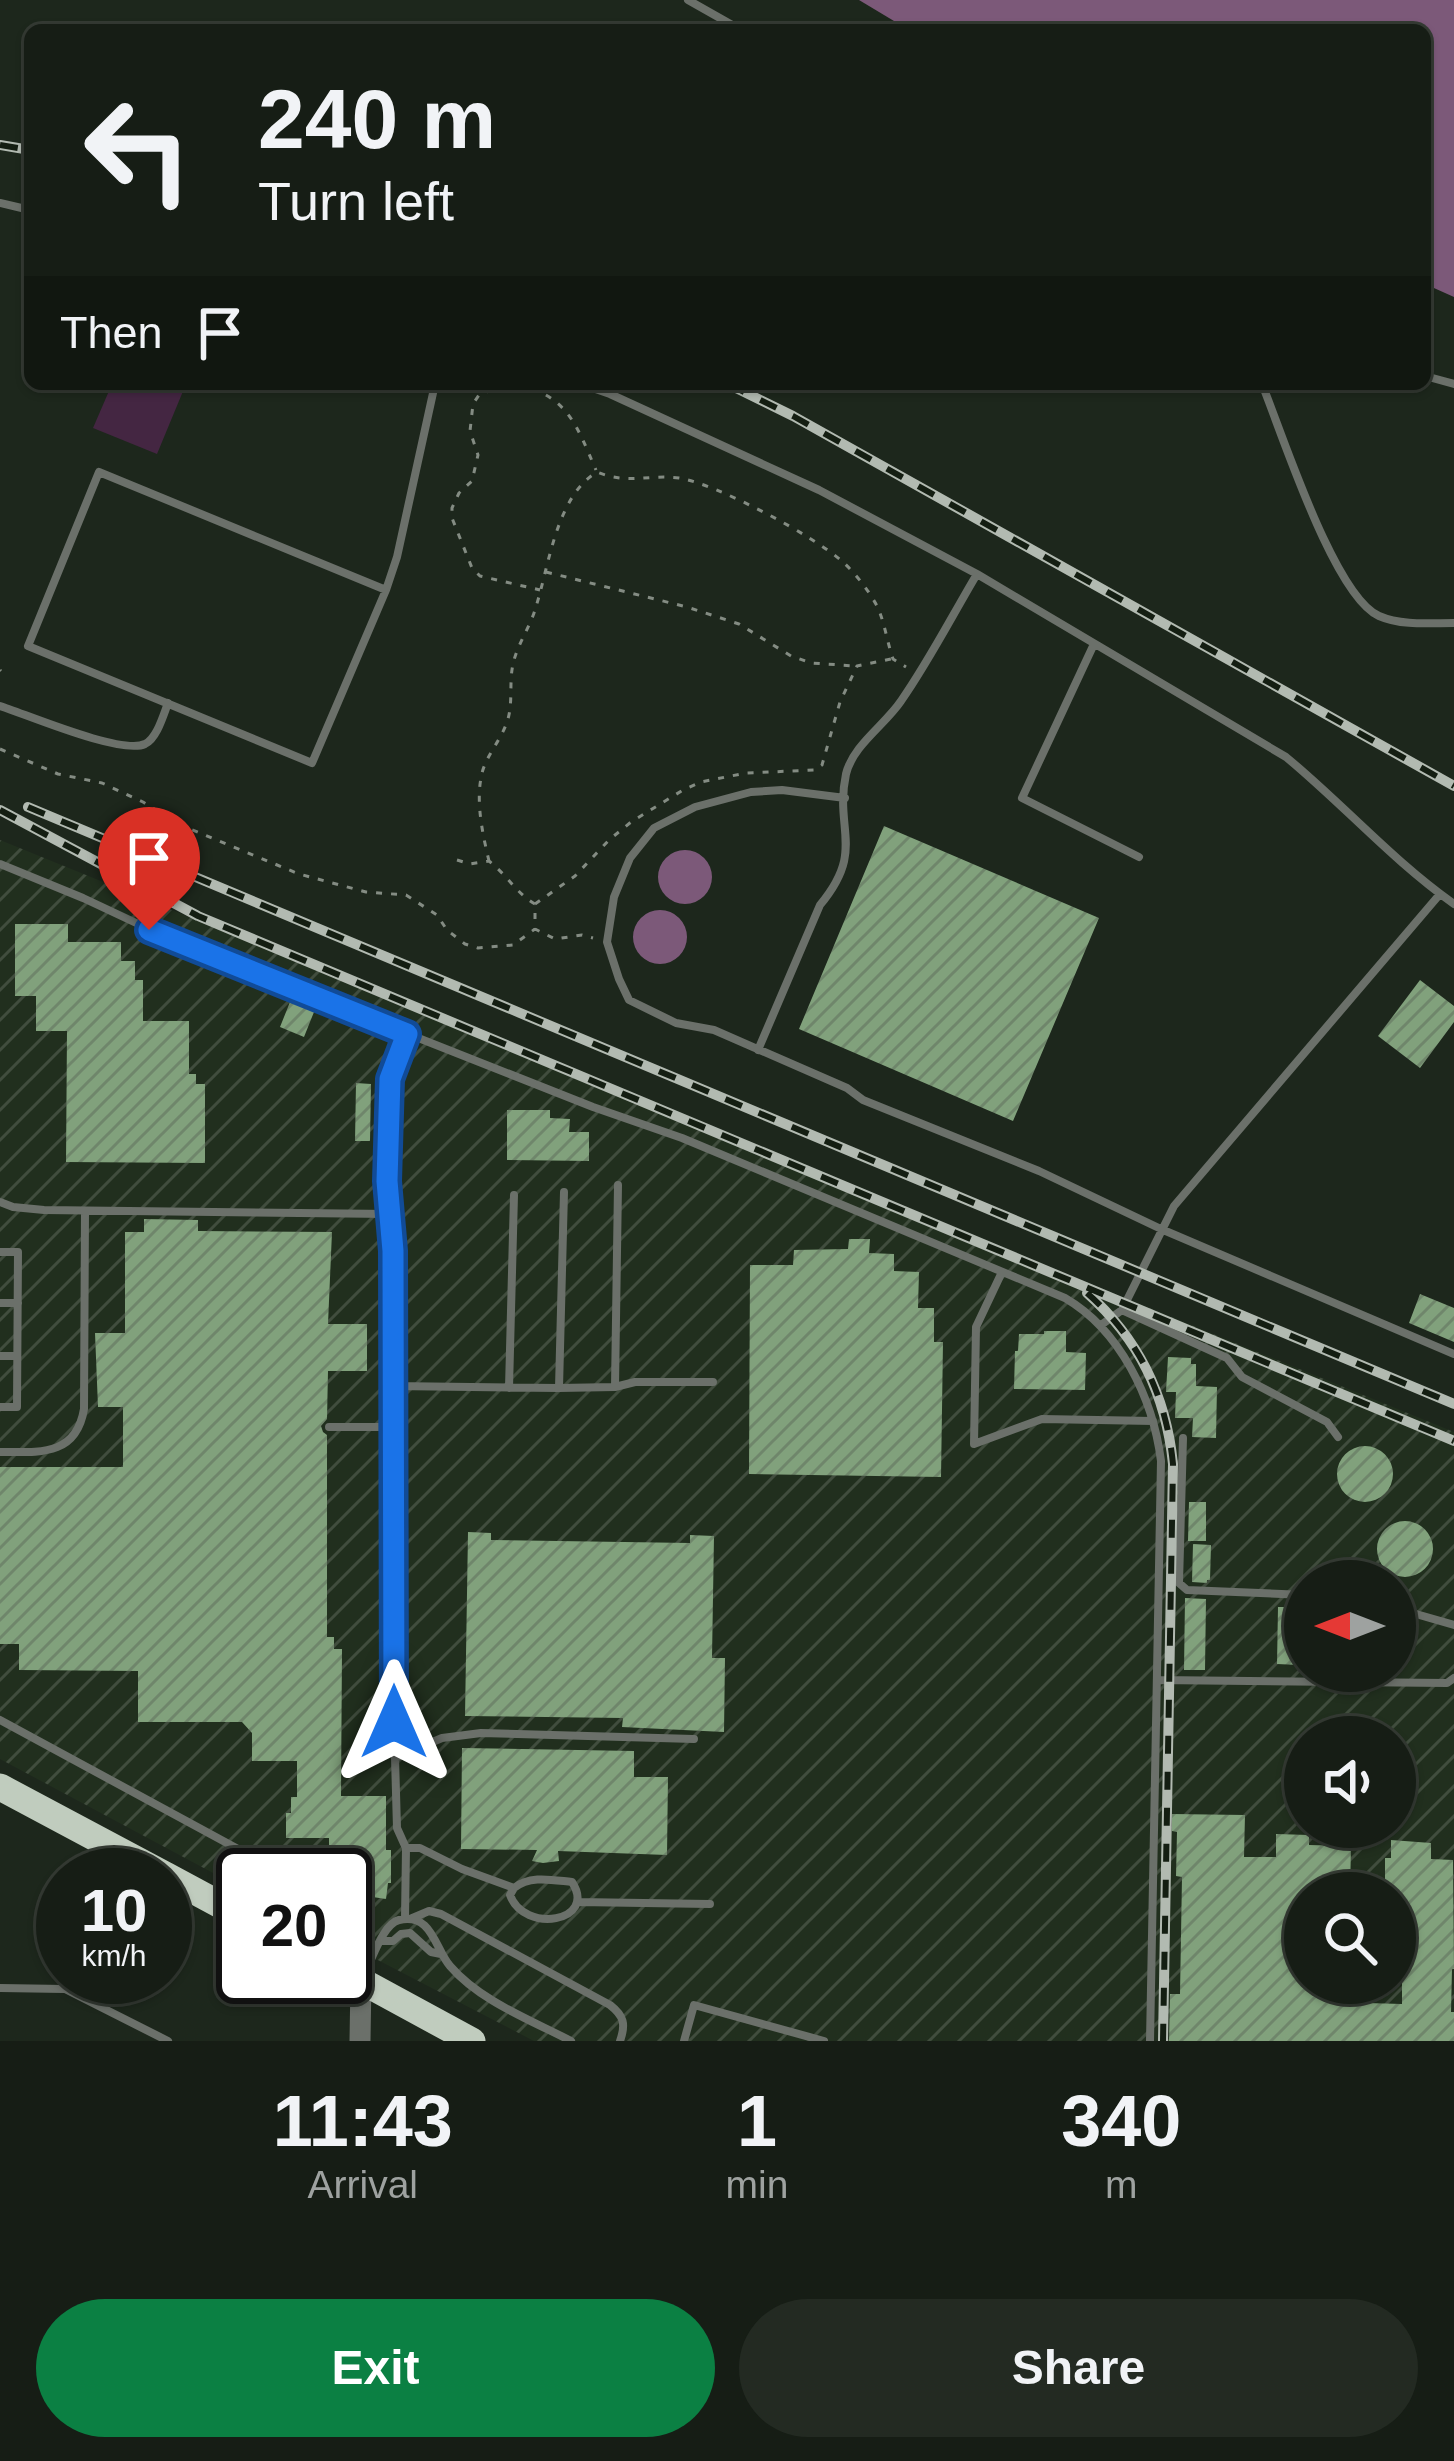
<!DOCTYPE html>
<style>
:root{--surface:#161d15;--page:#232a22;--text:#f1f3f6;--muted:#9ea2a0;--line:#353b34;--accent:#0b8043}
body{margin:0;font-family:Arial,sans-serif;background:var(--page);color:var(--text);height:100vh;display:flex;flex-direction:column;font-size:45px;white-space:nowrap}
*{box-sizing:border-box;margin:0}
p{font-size:39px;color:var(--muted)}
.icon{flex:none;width:66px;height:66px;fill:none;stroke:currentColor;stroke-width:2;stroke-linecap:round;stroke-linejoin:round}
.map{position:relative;height:2041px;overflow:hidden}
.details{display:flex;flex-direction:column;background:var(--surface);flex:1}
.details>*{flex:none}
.banner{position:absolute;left:24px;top:24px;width:1407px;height:366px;border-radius:18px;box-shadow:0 3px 9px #0004,0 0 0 3px var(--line);background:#161d15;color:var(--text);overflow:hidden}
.needle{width:78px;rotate:270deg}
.fabs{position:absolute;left:1284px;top:1560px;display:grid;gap:24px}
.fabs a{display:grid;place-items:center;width:132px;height:132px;border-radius:50%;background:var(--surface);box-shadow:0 3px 9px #0004,0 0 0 3px var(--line);font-size:60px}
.speed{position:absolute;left:36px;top:1848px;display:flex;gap:24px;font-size:60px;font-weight:700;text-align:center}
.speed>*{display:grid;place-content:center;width:156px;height:156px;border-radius:50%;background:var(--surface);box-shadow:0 3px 9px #0004,0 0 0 3px var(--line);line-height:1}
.speed small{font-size:30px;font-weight:400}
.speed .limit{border:6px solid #111;border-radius:18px;background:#fff;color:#111}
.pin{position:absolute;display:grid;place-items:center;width:102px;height:102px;color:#fff;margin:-123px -51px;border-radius:50% 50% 50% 0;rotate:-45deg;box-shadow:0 0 12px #0007}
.pin .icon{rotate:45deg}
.me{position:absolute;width:132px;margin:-66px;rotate:0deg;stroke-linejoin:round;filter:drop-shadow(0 0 9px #0008)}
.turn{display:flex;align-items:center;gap:42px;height:252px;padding:0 36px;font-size:54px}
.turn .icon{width:156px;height:156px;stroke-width:2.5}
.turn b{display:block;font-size:84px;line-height:102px}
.then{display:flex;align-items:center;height:114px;padding:0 36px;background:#0003;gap:24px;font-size:45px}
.eta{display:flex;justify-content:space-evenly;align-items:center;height:204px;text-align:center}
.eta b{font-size:72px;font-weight:700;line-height:84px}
.primary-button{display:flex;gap:24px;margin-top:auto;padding:24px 36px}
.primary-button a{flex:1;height:138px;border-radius:72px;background:var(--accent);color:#fff;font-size:48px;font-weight:700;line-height:138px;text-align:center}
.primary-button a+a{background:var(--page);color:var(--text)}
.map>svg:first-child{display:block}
</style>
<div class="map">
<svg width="1454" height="2041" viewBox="0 0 1454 2041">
<defs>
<pattern id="industrial-furrows" width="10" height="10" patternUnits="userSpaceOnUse" patternTransform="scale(3)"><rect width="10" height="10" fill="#212f1e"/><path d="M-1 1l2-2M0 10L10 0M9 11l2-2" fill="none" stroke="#414d3e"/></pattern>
<pattern id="building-hatch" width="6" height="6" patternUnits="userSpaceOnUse" patternTransform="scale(3)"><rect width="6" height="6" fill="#81a17c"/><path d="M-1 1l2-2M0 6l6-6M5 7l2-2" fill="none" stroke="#6f866b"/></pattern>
</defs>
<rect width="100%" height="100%" fill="#1d271c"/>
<path fill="url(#industrial-furrows)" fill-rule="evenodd" d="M0,840L1454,1432V2041H534L345,1943V1875H243V1889L0,1759ZM1305,1581H1395V1671H1305ZM1305,1737H1395V1827H1305ZM1305,1893H1395V1983H1305Z"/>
<path fill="#442642" d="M112,384H186L157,454L93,428Z"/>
<path fill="#7c5979" d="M859,0H1454V297L1425,284V30H909Z
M658 877a27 27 0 1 1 54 0a27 27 0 1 1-54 0Z
M633 937a27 27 0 1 1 54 0a27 27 0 1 1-54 0Z"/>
<path fill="url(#building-hatch)" d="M884,826L1099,918L1013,1121L799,1029Z
M15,924H68V942H121V961H135V980H143V1021H189V1074H196V1084H205V1163L66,1162L67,1031H36V996H15Z
M1420,980L1454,1006V1022L1420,1068L1378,1036Z
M290,1002L314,1012L304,1037L280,1027Z
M356,1083L371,1084L370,1141H355Z
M507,1110H550V1118L570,1119L569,1132H589V1161L507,1160Z
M144,1219L198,1220V1231L332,1232L328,1324H367V1371H328L327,1419L321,1426L323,1432L327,1435V1637H334V1649H342L341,1796H386V1850H391V1883H388L386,1899L359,1895L361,1883H345V1875H329V1838H286V1813H291V1797H297V1761H252V1733L242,1722H138V1671L19,1670V1644H0V1467H123V1407H98L95,1333H125V1232H144Z
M849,1239H870L869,1253L894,1254V1271L919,1272L918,1308H934V1342H943L941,1477L749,1474L750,1265H793L794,1250L848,1249Z
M1420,1294L1454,1308V1342L1409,1323Z
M1044,1331H1066V1352L1086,1353L1085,1390L1014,1389L1015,1351H1018L1019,1334H1044Z
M1168,1357L1191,1358V1364H1196V1386L1217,1387L1216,1438L1192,1437L1193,1418H1175L1176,1392H1166Z
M1337 1474a28 28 0 1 1 56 0a28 28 0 1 1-56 0Z
M1189,1502H1206V1541H1188Z
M1377 1549a28 28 0 1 1 56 0a28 28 0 1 1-56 0Z
M468,1532L491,1533V1540L690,1543V1535L714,1536L712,1658H725L724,1732L622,1727L623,1718L465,1716Z
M1193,1544L1211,1545L1210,1580H1207V1583L1192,1582Z
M1185,1598L1206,1599L1205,1670H1184Z
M1278,1607H1300L1298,1665L1277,1664Z
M462,1748L634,1751V1777H668L667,1855L558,1851L559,1861L543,1863L532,1861L537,1850L461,1849Z
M1172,1814L1245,1815L1244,1857H1276V1834L1309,1835V1845L1351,1846L1350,1893H1305V1983H1367V2003L1402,2004V1970L1395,1969V1893H1385V1858H1391V1840L1431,1843V1859L1453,1860L1454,1969H1452L1451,2012H1454V2041H1169L1170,1994H1180L1182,1877L1176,1876L1177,1832L1172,1831Z"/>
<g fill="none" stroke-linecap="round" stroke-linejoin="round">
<path stroke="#848c83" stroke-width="3" stroke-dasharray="6 9" stroke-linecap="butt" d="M506,384L479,395L473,404L470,431L478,455L472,481L459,493L452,508V518L472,568L480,576L540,590
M518,384C569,397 577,427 596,470
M546,572L687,607L739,624L791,656L811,663L855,666
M0,670L1,671
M0,749L58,774L102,783L143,802L178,824L299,874L366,892L406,895L437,915L447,930L465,944L478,948L513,945L535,929
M457,860L470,864L489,861C508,876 516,893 535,904V929L555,939L582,935L593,938
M489,861C483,836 476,804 481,778C484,757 502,740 508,719C513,701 509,682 513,664C517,646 528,630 534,613C549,569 555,497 597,472C628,485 648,474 679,478C717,484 814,536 843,562C856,574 869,591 877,606C885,623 887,642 893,659L906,667
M535,904L575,876L609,840L631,822L683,790L701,782L746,773L815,770L822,765L840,702L857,666L891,659"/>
<path stroke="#6b706a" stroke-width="8" d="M688,0L741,30
M0,203L30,210
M1425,376L1454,384
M581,384L610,394L819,490L977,574L1286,757C1343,804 1393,861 1454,904
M1262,384C1282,433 1334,596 1379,616C1402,626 1430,623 1454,623
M386,590L99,472L28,646L312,763L386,590L397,557L435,384
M1094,644L1022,798L1139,857
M0,706C28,715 121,755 145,744C157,738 163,716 168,703
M845,798L782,790L751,792L695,807L654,828L630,858L614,897L607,942L619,979L629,1000L676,1023L714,1030L847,1088L863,1100L1039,1171L1161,1229L1454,1354
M0,864L83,898L183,945L593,1107L682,1138L1065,1298C1120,1330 1153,1398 1161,1461L1150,2041
M758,1050L820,905C866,850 834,830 846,774C853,745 885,725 901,701C929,661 952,616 977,574
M0,1202L13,1207L44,1210L390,1214
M0,1252H18L17,1407H0
M1002,1272L976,1327L974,1444L1042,1419L1153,1421
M0,1303H18
M1122,1310L1174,1206L1440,894
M1101,1325L1122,1310L1227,1358L1242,1377L1327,1422L1338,1437
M0,1356H17
M393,1386L559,1388L615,1387L635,1382H713
M615,1387L618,1185
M509,1388L514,1195
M559,1388L564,1192
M329,1427H393
M1183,1438L1179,1583L1187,1590L1305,1595
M0,1452C38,1452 76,1457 84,1409L85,1211
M1395,1608L1454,1625
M1158,1680L1447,1683L1454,1678
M0,1720L286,1875
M395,1758L442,1738L481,1733L694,1739
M406,1848H420L462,1869L514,1888C530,1875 552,1880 572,1882C598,1922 524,1934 510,1895L514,1888
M578,1902L710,1904
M405,1918L406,1848L397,1828L394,1722L393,1251L387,1181L390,1079L407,1034
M410,1919L429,1911L441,1914L610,2005C624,2016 626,2024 620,2041
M382,1941H393L401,1934L410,1933L431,1952L441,1954
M364,1974C373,1958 383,1924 399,1920C432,1912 435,1949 450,1966C480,2001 531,2020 571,2041
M0,1988L65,1989L168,2041
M684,2041L694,2005L824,2041"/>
<path stroke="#6b706a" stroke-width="21" d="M360,2041L361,1980"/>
<path stroke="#c0ccbe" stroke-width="27" d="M0,1787L165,1875
M165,1875L243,1917
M345,1972L472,2041"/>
<g stroke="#b2bab1" stroke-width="10">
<path id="rail" d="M0,145L30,150
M728,384L793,416L1454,786
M28,807L1454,1404
M0,810L198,916L1454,1441
M1087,1293C1139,1339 1166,1395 1173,1464L1163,2041"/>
</g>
<use href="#rail" stroke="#141e12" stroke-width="6" stroke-dasharray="18" stroke-linecap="butt"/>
</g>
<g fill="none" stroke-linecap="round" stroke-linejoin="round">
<g stroke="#114b97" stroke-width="30">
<path id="route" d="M149,930L407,1034L390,1079L387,1181L393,1251L394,1722"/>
</g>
<use href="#route" stroke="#1a73e8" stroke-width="21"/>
</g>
</svg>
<div class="fabs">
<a><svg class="needle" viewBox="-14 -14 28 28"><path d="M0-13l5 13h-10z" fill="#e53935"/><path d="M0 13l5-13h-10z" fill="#9ea2a0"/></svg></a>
<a><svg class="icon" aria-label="sound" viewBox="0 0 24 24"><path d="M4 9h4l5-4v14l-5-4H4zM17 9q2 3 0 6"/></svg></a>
<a><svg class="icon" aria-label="search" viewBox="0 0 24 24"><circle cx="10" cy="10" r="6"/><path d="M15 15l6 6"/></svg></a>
</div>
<div class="speed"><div>10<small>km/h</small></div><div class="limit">20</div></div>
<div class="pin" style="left:149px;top:930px;background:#d93025"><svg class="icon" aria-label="arrive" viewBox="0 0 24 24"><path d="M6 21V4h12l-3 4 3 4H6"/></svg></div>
<svg class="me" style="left:394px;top:1722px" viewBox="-20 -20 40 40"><path d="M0-17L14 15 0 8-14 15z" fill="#1a73e8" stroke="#fff" stroke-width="4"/></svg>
<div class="banner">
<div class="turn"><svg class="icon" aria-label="left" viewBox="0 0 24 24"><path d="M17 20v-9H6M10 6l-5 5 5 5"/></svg><div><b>240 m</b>Turn left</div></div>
<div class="then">Then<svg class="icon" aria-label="arrive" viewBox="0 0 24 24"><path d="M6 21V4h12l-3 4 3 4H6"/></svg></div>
</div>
</div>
<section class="details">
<div class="eta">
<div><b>11:43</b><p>Arrival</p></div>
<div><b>1</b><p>min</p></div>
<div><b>340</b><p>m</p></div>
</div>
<div class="primary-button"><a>Exit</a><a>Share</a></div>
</section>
